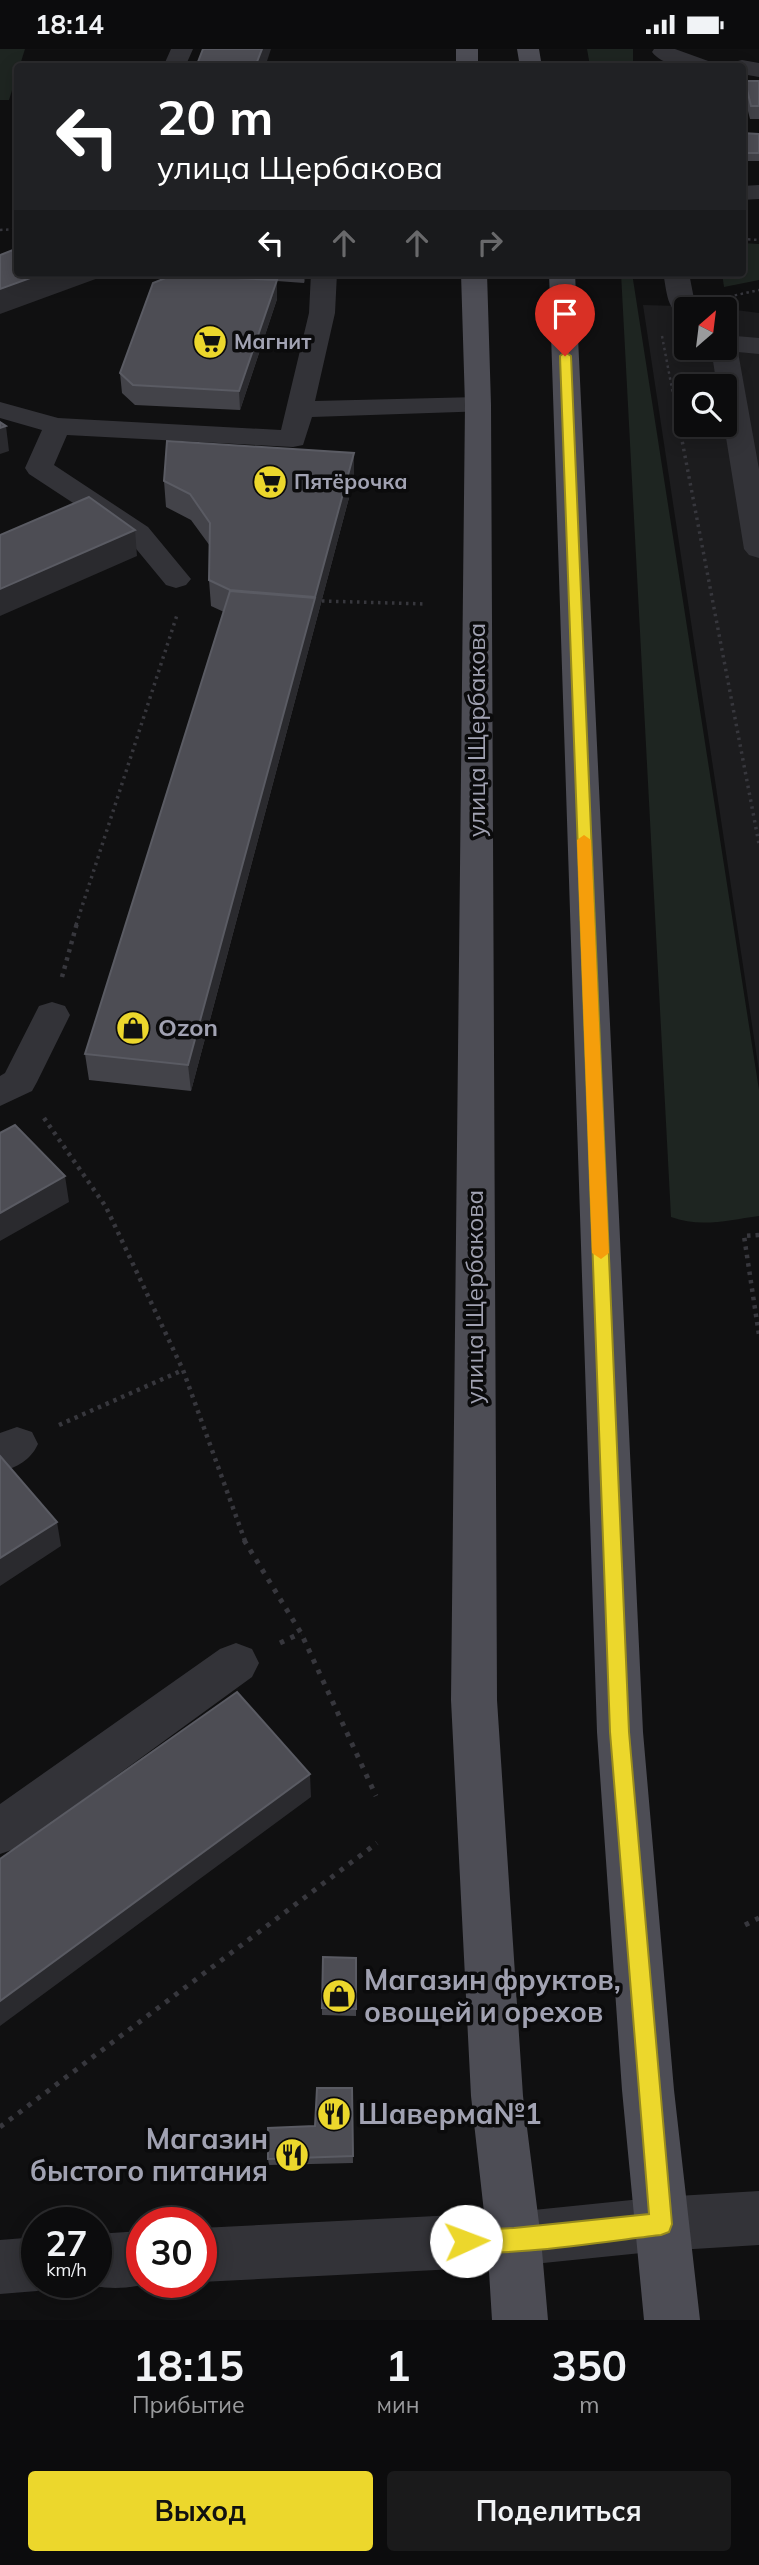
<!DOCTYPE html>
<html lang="ru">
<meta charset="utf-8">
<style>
:root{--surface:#0c0c0d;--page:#1a1a1b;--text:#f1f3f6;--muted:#9a9b9d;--line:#2c2c2e;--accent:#ecd72c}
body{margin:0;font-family:Mulish,sans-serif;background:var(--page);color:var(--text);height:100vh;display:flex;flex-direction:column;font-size:26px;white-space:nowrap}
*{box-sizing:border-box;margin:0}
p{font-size:23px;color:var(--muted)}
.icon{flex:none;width:38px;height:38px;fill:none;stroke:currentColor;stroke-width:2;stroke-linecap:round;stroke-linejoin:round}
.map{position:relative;height:2271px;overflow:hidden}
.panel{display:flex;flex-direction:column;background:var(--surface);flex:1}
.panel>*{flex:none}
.banner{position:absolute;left:14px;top:14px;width:732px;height:214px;border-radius:7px;box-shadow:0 4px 18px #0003,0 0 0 2px var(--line);background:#202124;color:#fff;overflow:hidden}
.needle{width:46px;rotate:28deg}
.buttons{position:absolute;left:674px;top:248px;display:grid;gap:14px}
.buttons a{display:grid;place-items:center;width:63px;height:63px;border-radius:7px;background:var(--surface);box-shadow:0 4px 18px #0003,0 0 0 2px var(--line);font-size:35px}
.speed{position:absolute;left:21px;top:2158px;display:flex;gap:14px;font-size:35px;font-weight:700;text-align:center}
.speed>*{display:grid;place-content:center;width:91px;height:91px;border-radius:50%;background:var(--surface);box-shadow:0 4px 18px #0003,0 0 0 2px var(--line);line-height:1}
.speed small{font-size:18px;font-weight:400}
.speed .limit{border:10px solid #d22;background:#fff;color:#111}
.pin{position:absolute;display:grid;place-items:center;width:60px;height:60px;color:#fff;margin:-72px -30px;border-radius:50% 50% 50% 0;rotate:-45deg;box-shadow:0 0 7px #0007}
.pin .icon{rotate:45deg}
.me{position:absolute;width:77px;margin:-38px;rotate:88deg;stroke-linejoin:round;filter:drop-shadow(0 0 5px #0008)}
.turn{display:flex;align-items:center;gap:24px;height:147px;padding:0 28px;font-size:32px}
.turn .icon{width:91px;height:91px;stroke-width:2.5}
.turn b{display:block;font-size:49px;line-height:60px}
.lanes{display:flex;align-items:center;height:66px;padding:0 28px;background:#0003;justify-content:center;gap:35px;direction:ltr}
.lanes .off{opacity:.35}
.eta{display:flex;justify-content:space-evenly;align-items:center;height:119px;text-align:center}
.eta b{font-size:42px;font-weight:700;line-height:49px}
.cta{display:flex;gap:14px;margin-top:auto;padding:14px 28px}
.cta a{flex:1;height:80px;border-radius:7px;background:var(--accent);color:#111;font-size:28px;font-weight:700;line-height:80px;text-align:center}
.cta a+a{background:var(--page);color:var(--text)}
.status{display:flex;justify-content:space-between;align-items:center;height:49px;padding:0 35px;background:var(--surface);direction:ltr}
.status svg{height:19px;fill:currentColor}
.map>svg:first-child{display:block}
</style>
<div class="status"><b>18:14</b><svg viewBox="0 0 49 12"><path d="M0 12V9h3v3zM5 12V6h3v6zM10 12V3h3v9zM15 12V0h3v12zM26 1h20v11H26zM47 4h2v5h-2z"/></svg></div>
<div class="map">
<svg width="759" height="2271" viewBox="0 0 759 2271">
<rect width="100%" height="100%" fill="#101011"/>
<path fill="#1c1c1e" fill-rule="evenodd" d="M643,256L713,258L759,264V1022ZM686,261H724V299H686ZM686,338H724V376H686Z"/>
<path fill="#1e2521" d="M0,0H25L9,51H0Z
M587,0H633V17H590Z
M742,194L759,195V231L724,238L722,224H742Z
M621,224H632L759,1041V1167C729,1171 700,1179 671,1168Z"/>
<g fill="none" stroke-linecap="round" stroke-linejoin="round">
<path stroke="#37373d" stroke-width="2.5" stroke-dasharray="2.5 3.5" stroke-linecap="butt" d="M0,181L18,180
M742,190L759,191
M723,249L759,241
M662,287L681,387"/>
<path stroke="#37373d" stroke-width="3.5" stroke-dasharray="2.5 4.5" stroke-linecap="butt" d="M681,386L759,795
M322,552L426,555
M76,876L177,566"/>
<path stroke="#37373d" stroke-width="4.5" stroke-dasharray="3.5 5" stroke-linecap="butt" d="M62,928L77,874
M44,1069L106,1158L183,1321L245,1492
M759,1186L744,1187L759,1286
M59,1376L183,1321"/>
<path stroke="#37373d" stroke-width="5" stroke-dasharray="4.5 7" stroke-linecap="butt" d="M244,1491L301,1584L376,1747
M280,1594L301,1584
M745,1876L759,1869
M0,2078L377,1794"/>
<path fill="#333338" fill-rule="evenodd" d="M171,0H193L185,18H163Z
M654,0H675L711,13L714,18C695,18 665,20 652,3Z
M742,11L759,14V28L742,25V18H731L734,13Z
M759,136V150L742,151V137Z
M311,224H337L335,264L315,352L478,348L488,350L491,356L488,362L312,368L303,396L293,398L67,386L54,416L148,478L191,530L186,536L176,539L166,536L128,490L29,425L25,419L42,381L0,369V353L58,369L281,381L309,264Z
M663,224H689L695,255L700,261H686V268C666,264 667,241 663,224Z
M724,286L759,289V305L738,303L759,420V509L749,506L744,500L724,376V338H717L711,299H724Z
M52,953L65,957L70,966L37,1033L32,1042L0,1057V1027L5,1024L39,957Z
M17,1378L32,1383L38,1395C30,1412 17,1418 0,1423V1384Z
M236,1594L252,1600L259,1614L252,1628L17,1799L0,1805V1755L220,1600Z
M759,2142V2196L661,2202L514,2217L201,2233V2179L514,2163L661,2148Z
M142,2182V2233H150C130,2241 101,2241 81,2233H96V2185Z
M37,2188V2233L56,2234L37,2242L0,2245V2191Z"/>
<path fill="#4d4d55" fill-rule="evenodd" d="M456,0H478V18H456Z
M517,0H539L542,18H520Z
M461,224H487L491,356L497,1651L523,2047L541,2190L548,2271H492L487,2190L471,2047L451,1651L465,356Z
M549,224H575L643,1683L674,2041L700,2271H644L622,2041L597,1683Z"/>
</g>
<path fill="#434349" d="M745,32H759V70H750L744,46Z
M742,84L759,85V112H742Z
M208,224H307L304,234L277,232V250L240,361L135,356L122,344L120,324L208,227Z
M354,404V430L191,1042L89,1031L85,1005L224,563L211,557L209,531L210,497L191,471L166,458L164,432Z
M356,1909V1967L322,1966V1959Z
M352,2039L353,2114L269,2116L268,2110L315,2077Z"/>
<path fill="#2a2a2e" d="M262,0H271L265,18H255Z
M44,224H112L0,265V240Z
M304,224H307L304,234Z
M277,231V250L240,361L239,342Z
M6,377L9,402L0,405V379Z
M354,404V430L191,1042L188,1016Z
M135,481L137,507L0,567V540Z
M65,1127L69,1153L0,1192V1164Z
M57,1473L61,1497L0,1537V1509Z
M310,1725L311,1748L0,1977V1952Z"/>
<path fill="#4d4d54" stroke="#5a5b63" stroke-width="2" d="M203,0H262L255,18H196Z
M745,32H759V57H751Z
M742,84L759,85V104H743Z
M18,199V224H44L0,240V206Z
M173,226L277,231L239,342L133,336L120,324L153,234Z
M0,373L6,377L0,379Z
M167,392L354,404L315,548L230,541L209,531L210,474L190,445L164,432Z
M89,448L135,481L0,540V486Z
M230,542L315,549L188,1016L85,1005Z
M15,1076L65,1127L0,1164V1084Z
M0,1407L57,1473L0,1509Z
M237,1643L310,1725L0,1952V1810Z
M323,1908L356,1909V1960L322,1959Z
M317,2039H352L353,2107L268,2110V2079L315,2077Z"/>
<path fill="#ecd72c" stroke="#998c1d" stroke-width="2" d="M565,303L571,307L629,1683L672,2175L669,2183L661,2186C622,2190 487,2212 458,2200L455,2192L458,2184L466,2181L514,2179L649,2165L610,1683L560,307Z"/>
<path fill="#f59e0b" d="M584,786L591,791L609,1204L601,1210L592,1204L577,791Z"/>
<defs>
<g id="supermarket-disc" transform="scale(1.75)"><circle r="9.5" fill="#ecd72c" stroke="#0b0b0c"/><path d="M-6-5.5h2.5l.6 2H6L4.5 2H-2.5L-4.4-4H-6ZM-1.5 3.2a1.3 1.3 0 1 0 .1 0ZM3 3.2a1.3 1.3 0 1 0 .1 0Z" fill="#111"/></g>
<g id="shop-disc" transform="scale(1.75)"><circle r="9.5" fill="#ecd72c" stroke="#0b0b0c"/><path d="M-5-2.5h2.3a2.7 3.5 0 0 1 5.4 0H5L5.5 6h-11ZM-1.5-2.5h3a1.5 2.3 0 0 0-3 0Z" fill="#111"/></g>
<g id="restaurant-disc" transform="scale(1.75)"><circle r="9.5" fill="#ecd72c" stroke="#0b0b0c"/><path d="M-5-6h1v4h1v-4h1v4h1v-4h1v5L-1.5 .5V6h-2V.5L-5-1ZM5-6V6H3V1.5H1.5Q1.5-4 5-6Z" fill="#111"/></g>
</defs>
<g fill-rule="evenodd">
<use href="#supermarket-disc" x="210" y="293"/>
<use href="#supermarket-disc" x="270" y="433"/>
<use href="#shop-disc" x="133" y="979"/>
<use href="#shop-disc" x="339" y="1947"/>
<use href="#restaurant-disc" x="334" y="2065"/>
<use href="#restaurant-disc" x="292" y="2106"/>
</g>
<g text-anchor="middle" stroke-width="7" stroke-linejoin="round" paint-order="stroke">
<g font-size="21" font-weight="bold" fill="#a1a2b2" stroke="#0b0b0c" text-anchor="start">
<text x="234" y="300">Магнит</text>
<text x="294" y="440">Пятёрочка</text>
</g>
<g font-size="24" fill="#a1a2b2" stroke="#0b0b0c">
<text transform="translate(477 681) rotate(-90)" y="8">улица Щербакова</text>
<text transform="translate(475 1248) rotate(-90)" y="8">улица Щербакова</text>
</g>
<g font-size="24" font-weight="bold" fill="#a1a2b2" stroke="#0b0b0c" text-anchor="start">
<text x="158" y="987">Ozon</text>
</g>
<g font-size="28" font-weight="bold" fill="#a1a2b2" stroke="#0b0b0c" text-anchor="start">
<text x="364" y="1941">Магазин фруктов,<tspan x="364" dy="32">овощей и орехов</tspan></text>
<text x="358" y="2075">Шаверма№1</text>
<text x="268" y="2100" text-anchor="end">Магазин<tspan x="268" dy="32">быстого питания</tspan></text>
</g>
</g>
</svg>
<div class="buttons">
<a><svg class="needle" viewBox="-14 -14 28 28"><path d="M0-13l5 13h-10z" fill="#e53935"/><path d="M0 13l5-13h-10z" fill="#9a9b9d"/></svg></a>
<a><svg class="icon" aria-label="search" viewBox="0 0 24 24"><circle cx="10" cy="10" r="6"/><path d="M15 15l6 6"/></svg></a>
</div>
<div class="speed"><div>27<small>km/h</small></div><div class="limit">30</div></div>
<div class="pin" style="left:565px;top:307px;background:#d93025"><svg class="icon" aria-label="arrive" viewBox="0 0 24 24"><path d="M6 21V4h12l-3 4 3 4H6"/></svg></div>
<svg class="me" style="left:466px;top:2192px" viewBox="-20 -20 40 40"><circle r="19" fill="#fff"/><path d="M0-13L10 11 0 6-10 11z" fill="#ecd72c"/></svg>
<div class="banner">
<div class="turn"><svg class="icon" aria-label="left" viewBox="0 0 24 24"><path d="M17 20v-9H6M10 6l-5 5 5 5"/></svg><div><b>20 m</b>улица Щербакова</div></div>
<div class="lanes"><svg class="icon" aria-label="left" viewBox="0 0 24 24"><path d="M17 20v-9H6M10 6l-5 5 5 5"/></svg><svg class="icon off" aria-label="ahead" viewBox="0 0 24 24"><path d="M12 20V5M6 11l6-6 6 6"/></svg><svg class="icon off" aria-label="ahead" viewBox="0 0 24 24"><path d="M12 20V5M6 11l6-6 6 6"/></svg><svg class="icon off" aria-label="right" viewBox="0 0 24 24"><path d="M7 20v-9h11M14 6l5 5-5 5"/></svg></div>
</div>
</div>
<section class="panel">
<div class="eta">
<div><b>18:15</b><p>Прибытие</p></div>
<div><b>1</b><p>мин</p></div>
<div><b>350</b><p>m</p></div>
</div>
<div class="cta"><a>Выход</a><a>Поделиться</a></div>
</section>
